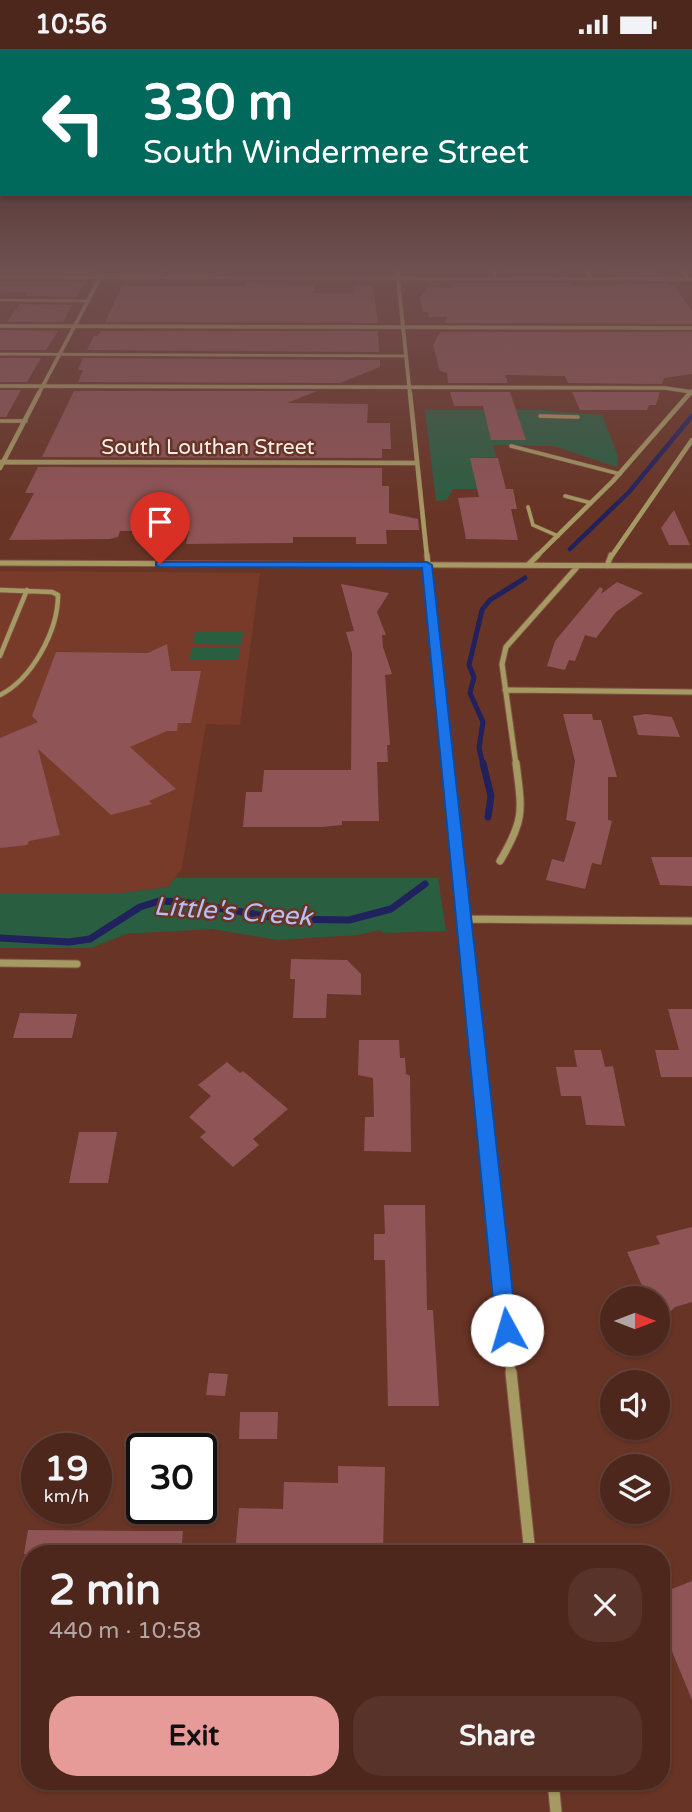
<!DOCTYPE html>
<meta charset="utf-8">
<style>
:root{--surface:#4e271c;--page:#583329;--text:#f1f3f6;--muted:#b3a5a3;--line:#65443b;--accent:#e69b98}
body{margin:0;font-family:"Varela Round",sans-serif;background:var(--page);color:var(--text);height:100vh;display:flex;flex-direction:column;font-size:26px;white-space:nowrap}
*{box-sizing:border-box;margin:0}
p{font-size:23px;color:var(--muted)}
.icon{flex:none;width:38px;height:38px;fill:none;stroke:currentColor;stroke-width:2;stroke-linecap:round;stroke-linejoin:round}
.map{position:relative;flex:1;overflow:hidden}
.sheet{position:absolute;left:21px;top:1496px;width:649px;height:245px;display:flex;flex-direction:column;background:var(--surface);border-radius:28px;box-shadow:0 2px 5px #0004,0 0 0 2px var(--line)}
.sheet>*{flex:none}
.guide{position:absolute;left:0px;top:0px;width:693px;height:147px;box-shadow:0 2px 5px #0004,0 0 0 2px var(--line);background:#00695c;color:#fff;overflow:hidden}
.needle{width:46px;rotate:90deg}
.buttons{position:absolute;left:600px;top:1237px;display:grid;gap:14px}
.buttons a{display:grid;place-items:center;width:70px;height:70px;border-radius:50%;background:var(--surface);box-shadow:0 2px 5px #0004,0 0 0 2px var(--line);font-size:35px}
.speed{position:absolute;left:21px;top:1384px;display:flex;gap:14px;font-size:35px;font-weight:700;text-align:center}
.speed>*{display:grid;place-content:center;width:91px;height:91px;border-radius:50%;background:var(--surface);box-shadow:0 2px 5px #0004,0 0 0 2px var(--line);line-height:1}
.speed small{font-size:18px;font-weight:400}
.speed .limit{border:4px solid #111;border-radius:10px;background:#fff;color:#111}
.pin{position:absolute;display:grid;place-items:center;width:60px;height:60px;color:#fff;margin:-72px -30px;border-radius:50% 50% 50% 0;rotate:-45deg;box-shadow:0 0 7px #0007}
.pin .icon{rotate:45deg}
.me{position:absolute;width:77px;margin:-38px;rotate:354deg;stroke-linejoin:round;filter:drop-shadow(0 0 5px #0008)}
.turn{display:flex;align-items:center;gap:24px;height:147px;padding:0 28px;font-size:32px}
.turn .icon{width:91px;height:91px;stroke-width:2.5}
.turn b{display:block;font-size:49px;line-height:60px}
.round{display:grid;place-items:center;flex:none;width:74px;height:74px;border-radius:28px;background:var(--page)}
.overview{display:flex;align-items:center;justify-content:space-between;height:119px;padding:0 28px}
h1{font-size:42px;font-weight:700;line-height:52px}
.primary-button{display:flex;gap:14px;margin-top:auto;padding:14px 28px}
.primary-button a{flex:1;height:80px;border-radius:28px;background:var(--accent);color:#111;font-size:28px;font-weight:700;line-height:80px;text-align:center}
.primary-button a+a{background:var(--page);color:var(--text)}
.status{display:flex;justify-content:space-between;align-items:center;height:49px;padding:0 35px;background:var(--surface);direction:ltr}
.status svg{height:19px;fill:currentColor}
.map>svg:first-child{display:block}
</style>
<div class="status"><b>10:56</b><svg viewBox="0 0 49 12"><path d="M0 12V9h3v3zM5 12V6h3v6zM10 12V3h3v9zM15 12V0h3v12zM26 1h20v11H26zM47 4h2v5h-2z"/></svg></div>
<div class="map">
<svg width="692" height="1763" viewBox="0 0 692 1763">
<rect width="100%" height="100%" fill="#683425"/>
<path fill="#783b2a" d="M0,522L260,524L240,676L206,675L182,819L168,838L121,844H0Z"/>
<path fill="#295e41" d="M425,361H542L602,366L618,407L617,418L554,397L493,396L496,408L471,409L477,440H453L447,451L436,452Z
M195,583H243L241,596L193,595Z
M192,598H240L238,611H189Z
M175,829H438L446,882L383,884L380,881L358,886L277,891L212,880L126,885L91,899H0V844H121L168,838Z"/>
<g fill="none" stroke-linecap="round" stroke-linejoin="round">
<path stroke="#20215d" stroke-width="4.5" d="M570,500L629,443L692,367"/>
<path stroke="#20215d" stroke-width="5" d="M483,716L479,699L483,673L470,644L474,628L469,616L482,561L490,551L525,529"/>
<path stroke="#20215d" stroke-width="7" d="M483,714L491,747L488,768
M0,889L69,893L90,890L140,858L159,852L183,853L283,870L349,871L391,860L425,835"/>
</g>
<path fill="#8f5456" d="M0,219H93L90,224H0Z
M522,219H559L565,225L499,223Z
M604,219H654L661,226L607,225Z
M0,232L85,233L77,248L25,247L28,243L0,242Z
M246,233L314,237L313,244H352L354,237H373L378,274L105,273L122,237H245Z
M451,234H570L571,237L666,234L675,238L692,262V275L444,274L447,268H429L428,263H423L420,248L428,238L452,239Z
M20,255L72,256L63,273H7Z
M0,281L58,282L46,301H0Z
M101,282H378L379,303L87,301L94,287H98Z
M440,283H692V325L664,329L662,335L568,334L565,327H554L505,326L508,334H448L447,324L440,322L433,296Z
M0,309H41L27,333H0Z
M83,309L380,311V318L340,334L78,333L83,321H78Z
M0,341H21L6,368H0Z
M74,342H317L287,354L368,355L367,374H390L391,400H382V409L42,408Z
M450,343H510L526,391H491L483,357H454Z
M572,343H660L656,356H649L647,361H580Z
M470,409H498L506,440H513L517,460H511L518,491L466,490L458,449L479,448Z
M38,418L382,419V437H389V464L418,470L419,481H386L387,495H356V488H293V494L186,495L189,482H120L118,488L110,490L9,491L34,444H25Z
M674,461L690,496H669L661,479Z
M617,533L643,544L616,563L596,589L585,586L575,612L569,611L565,621L547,617L555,592L600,538L603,540L601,545Z
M341,535L389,544L377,563L386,586H382L383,598L392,625L385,626L390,696H387L388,713H377L379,772H342V776L321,778H243L246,743H262L264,721H351L352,604L346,583L354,582Z
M167,595L171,622H201L191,674H178L177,682H167L130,698L176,740L149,752L152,755L111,766L38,700L60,786L29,792L27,796L0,799V689L38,673L32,667L56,603L148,604Z
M563,665H592L593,671H601L617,728H608V771L612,772L601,816L592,814L585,840L546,831L552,810L564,813L576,773L566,771L575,712Z
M646,665L672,668L680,688L638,686L633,667Z
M651,808H692V837L660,836Z
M291,910L347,911L361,925V946L327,945L326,969H293L295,930H290Z
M668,960H692V1028H661L655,1001H679Z
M20,964L77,965L72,989H13Z
M359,991H399L400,1009H405L406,1025L410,1027L411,1103L364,1102L365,1068H374L373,1029L358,1026Z
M574,1001H601L605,1018L613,1017L625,1077L586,1076L581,1047H561L556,1018H577Z
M227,1013L240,1024L243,1022L288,1060L253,1090L259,1096L233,1118L200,1088L206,1083L189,1068L211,1047L198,1036Z
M79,1083H117L108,1134H69Z
M384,1156H425L427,1261H433L439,1357H388L385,1211H374V1185H385Z
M692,1178V1253L675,1258L658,1275V1250H648L627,1203L660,1195L656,1187Z
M209,1324L228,1325L225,1347L206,1346Z
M240,1363H278L277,1390H239Z
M338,1417L385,1418L383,1503L322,1505V1502L280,1501V1505H235L239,1459L283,1460L284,1433L338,1434Z
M28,1481L148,1482H183L181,1505H24Z
M692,1532V1651L662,1578V1544Z"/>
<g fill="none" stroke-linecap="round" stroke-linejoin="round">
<g stroke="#805245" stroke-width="3.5">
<path id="lane-far2" d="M0,251L89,252
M0,305L406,307"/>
</g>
<g stroke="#805245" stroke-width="4.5">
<path id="lane-far1" d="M540,367L578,368
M0,372H26
M511,397L620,425
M565,447L591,454
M528,458L533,476L558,487"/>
</g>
<g stroke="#805245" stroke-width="6">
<path id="lane" d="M0,541L52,543L58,546C58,582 32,630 0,646
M0,607L27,541"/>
</g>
<g stroke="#805245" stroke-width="4.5">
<path id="street-far5" d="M397,219L410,346
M493,219L496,229
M585,219L591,230
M681,219L689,230
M0,228L692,230
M160,229L164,219
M0,277L692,279
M0,337L665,339L692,343
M38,346L100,229
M689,346L692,342"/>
</g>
<g stroke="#805245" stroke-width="5">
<path id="street-far4" d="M410,344L427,508
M0,413L417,414
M0,419L39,344
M536,508L613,432L690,344
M611,508L692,391"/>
</g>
<g stroke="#805245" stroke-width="7">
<path id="street-far3" d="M427,506L448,716
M0,514L692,517
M528,516L538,506
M607,517L611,506
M505,641L692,643
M516,716L502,615L506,598L578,517"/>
</g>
<g stroke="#805245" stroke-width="9">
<path id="street-far2" d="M448,714L476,983
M500,812C525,770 522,762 516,714
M464,870L692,872
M0,914L77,915"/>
</g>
<g stroke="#805245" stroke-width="10">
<path id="street-far1" d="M476,981L511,1325"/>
</g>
<g stroke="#805245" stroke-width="13">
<path id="street" d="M511,1323L530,1505
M553,1732L556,1763"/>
</g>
<use href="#lane-far2" stroke="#a69a63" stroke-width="2.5"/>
<use href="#lane-far1" stroke="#a69a63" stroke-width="3.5"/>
<use href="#lane" stroke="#a69a63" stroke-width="4.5"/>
<use href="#street-far5" stroke="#a69a63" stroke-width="3.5"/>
<use href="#street-far4" stroke="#a69a63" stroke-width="4.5"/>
<use href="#street-far3" stroke="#a69a63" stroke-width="5"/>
<use href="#street-far2" stroke="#a69a63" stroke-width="7"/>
<use href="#street-far1" stroke="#a69a63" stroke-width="9"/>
<use href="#street" stroke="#a69a63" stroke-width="11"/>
</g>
<linearGradient id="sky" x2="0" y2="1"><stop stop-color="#391d14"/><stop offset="0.47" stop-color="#6f5051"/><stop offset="1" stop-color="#6f5051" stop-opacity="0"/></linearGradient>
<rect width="692" height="465" fill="url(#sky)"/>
<path fill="#1a73e8" stroke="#114b97" stroke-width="2" d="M156,513H427L432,516L517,1281L514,1289L507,1292L499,1289L496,1281L422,519L160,518L156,517Z"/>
<g text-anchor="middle" stroke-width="5" stroke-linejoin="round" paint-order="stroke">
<g font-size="21" fill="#fceeea" stroke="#683425">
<text x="208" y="405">South Louthan Street</text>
</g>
<g font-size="26" font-style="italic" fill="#b5bef7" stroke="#683425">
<text transform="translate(233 862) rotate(4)" y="9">Little's Creek</text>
</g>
</g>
</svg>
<div class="buttons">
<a><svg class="needle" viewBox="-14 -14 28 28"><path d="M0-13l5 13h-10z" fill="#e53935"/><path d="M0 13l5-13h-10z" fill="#b3a5a3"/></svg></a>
<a><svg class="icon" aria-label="sound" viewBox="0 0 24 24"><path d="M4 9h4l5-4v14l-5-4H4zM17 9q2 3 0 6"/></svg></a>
<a><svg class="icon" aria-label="layers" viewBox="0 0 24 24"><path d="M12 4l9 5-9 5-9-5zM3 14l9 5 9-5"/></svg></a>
</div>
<div class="speed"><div>19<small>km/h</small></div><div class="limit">30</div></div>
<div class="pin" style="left:160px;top:515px;background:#d93025"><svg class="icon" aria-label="arrive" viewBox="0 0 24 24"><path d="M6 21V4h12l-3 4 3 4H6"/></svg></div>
<svg class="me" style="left:507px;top:1281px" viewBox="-20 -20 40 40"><circle r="19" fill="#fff"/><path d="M0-13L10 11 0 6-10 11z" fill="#1a73e8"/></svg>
<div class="guide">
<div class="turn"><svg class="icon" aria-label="left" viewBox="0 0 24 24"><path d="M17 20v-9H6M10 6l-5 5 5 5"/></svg><div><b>330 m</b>South Windermere Street</div></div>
</div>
<section class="sheet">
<div class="overview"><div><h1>2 min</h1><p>440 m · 10:58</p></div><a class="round"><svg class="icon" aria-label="close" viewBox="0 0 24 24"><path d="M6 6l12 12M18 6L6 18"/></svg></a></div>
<div class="primary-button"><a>Exit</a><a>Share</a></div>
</section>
</div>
